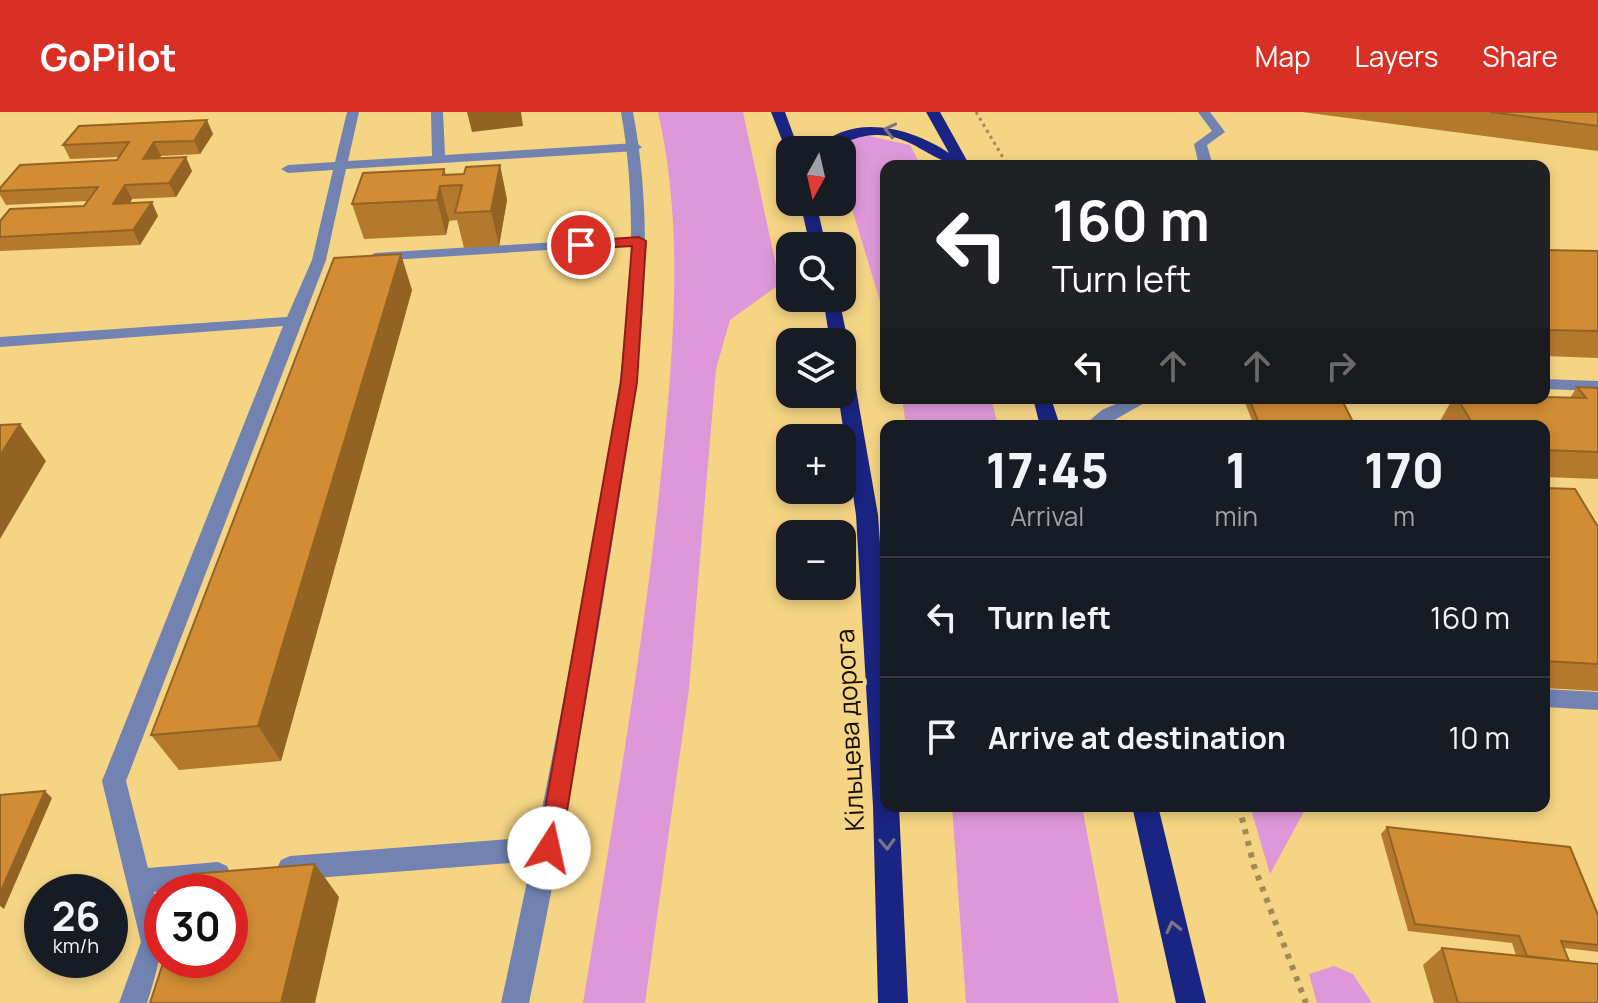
<!DOCTYPE html>
<meta charset="utf-8">
<style>
:root{--surface:#171b24;--page:#242831;--text:#f1f3f6;--muted:#9ea1a6;--line:#363941;--accent:#d93025}
body{margin:0;font-family:Manrope,sans-serif;background:var(--page);color:var(--text);height:100vh;display:flex;flex-direction:column;font-size:30px;white-space:nowrap}
*{box-sizing:border-box;margin:0}
p{font-size:26px;color:var(--muted)}
.icon{flex:none;width:44px;height:44px;fill:none;stroke:currentColor;stroke-width:2;stroke-linecap:round;stroke-linejoin:round}
.map{position:relative;flex:1;overflow:hidden}
.drawer{position:absolute;left:880px;top:308px;width:670px;height:392px;display:flex;flex-direction:column;background:var(--surface);border-radius:16px;box-shadow:0 4px 12px #0003}
.drawer>*{flex:none}
.hud{position:absolute;left:880px;top:48px;width:670px;height:244px;border-radius:16px;box-shadow:0 4px 12px #0003;background:#202124;color:#fff;overflow:hidden}
.needle{width:52px;rotate:188deg}
.buttons{position:absolute;left:776px;top:24px;display:grid;gap:16px}
.buttons a{display:grid;place-items:center;width:80px;height:80px;border-radius:16px;background:var(--surface);box-shadow:0 4px 12px #0003;font-size:40px}
.speed{position:absolute;left:24px;top:762px;display:flex;gap:16px;font-size:40px;font-weight:700;text-align:center}
.speed>*{display:grid;place-content:center;width:104px;height:104px;border-radius:50%;background:var(--surface);box-shadow:0 4px 12px #0003;line-height:1}
.speed small{font-size:20px;font-weight:400}
.speed .limit{border:12px solid #d22;background:#fff;color:#111}
.pin{position:absolute;display:grid;place-items:center;width:68px;height:68px;color:#fff;margin:-34px;border:4px solid #fff;border-radius:50%;box-shadow:0 2px 8px #0007}
.me{position:absolute;width:88px;margin:-44px;rotate:10deg;stroke-linejoin:round;filter:drop-shadow(0 0 6px #0008)}
.turn{display:flex;align-items:center;gap:28px;height:168px;padding:0 40px;font-size:36px}
.turn .icon{width:104px;height:104px;stroke-width:2.5}
.turn b{display:block;font-size:56px;line-height:68px}
.lanes{display:flex;align-items:center;height:76px;padding:0 40px;background:#0003;justify-content:center;gap:40px;direction:ltr}
.lanes .off{opacity:.35}
.eta{display:flex;justify-content:space-evenly;align-items:center;height:136px;text-align:center}
.eta b{font-size:48px;font-weight:800;line-height:56px}
ul{padding:0;list-style:none}
li{display:flex;align-items:center;gap:24px;height:120px;padding:0 40px;border-top:2px solid var(--line)}
li div{flex:1}
li b{display:block;font-size:30px}
li em{font-style:normal}
header{display:flex;align-items:center;gap:48px;box-sizing:border-box;height:112px;padding:0 40px;background:var(--accent);color:#fff}
header strong{font-size:38px}
nav{display:flex;gap:44px;margin-inline-start:auto;font-size:28px}
.map>svg:first-child{display:block}
</style>
<header>
<strong>GoPilot</strong>
<nav><a>Map</a><a>Layers</a><a>Share</a></nav>
</header>
<div class="map">
<svg width="1598" height="891" viewBox="0 0 1598 891">
<rect width="100%" height="100%" fill="#f5d584"/>
<path fill="#de98d9" d="M658,0H743L780,172L730,208L716,257L689,577L645,891H583C612,715 643,541 661,363C673,244 685,118 658,0Z
M865,23L910,33L921,54H886V209L842,64V38H835L840,31Z
M902,286H991L998,314H906Z
M952,694H1082L1119,891H966Z
M1250,694H1307L1270,762Z
M1334,854L1353,862L1372,891H1317L1309,862Z"/>
<g fill="none" stroke-linecap="round" stroke-linejoin="round">
<path stroke="#a18a53" stroke-width="3" stroke-dasharray="3 4" stroke-linecap="butt" d="M976,0L1008,54"/>
<path stroke="#a18a53" stroke-width="6" stroke-dasharray="5 7" stroke-linecap="butt" d="M1239,694L1254,754L1306,891"/>
<path fill="#7283b2" fill-rule="evenodd" d="M347,0H359L348,49L432,44L431,0H443L445,43L636,31L642,35L636,39L346,57L326,148L126,669L148,756L218,750L227,754L231,762L227,770L218,774L154,780C166,825 161,848 147,891H119L141,830L102,669L283,214L0,235V225L287,205L312,148L333,58L288,61L281,57L288,53L335,50Z
M1198,0H1210L1225,20L1207,33L1213,54H1199L1194,32L1212,19Z
M639,125L646,129L644,132L375,149L368,145L375,141Z
M1544,267L1598,269V279L1544,277Z
M1129,286H1153L1104,314H1083L1102,298Z
M1544,577L1598,580V598L1544,595Z
M549,724L558,728L562,736L558,744L549,748L290,768L281,764L277,756L281,748L290,744Z"/>
<path fill="#7283b2" fill-rule="evenodd" d="M621,0H633C661,147 634,292 611,438C587,590 560,741 529,891H501C534,741 564,590 591,439C617,293 647,148 621,0Z"/>
<path fill="#1a2482" fill-rule="evenodd" d="M771,0H785L799,38L787,41Z
M926,0H940L970,54C935,54 922,30 888,24C855,18 842,38 815,38C851,0 910,15 949,41Z
M800,90H816L826,134H810Z
M823,186H839L848,230L845,234L842,235V230H830Z
M842,243L851,248L878,403L886,515V694H899L908,891H878L873,694L856,403L838,282H842Z
M1033,286H1051L1060,314H1040Z
M1132,694H1158L1206,891H1176Z"/>
</g>
<path fill="#b5792d" d="M1302,0H1598V39Z
M213,22L200,42L161,44L159,46L192,59L176,85L132,87L130,91L158,104L140,133L0,139V109L84,94L87,89L6,93L0,83V79L117,48L119,45L70,47L63,33Z
M500,53L507,88L499,134L464,136L457,108L449,109L446,123L364,127L352,92L444,57L446,63L464,62Z
M1544,138L1598,139V246L1544,244Z
M412,178L281,649L179,658L151,623Z
M1577,275L1598,276V367L1544,365V314H1443L1440,309L1453,286H1570Z
M1244,286H1341L1355,314H1254L1244,288Z
M1544,376L1598,415V579L1544,576Z
M1387,715L1598,803V840L1564,836L1569,849L1598,891H1434L1423,853L1442,836L1516,843L1512,831L1408,819L1381,722Z"/>
<path fill="#936324" d="M467,0H521L523,14L472,20Z
M207,8L213,22L200,42L194,29Z
M154,30L161,44L149,61L143,47Z
M186,45L192,59L176,85L169,71Z
M500,53L507,88L499,134L491,99Z
M125,73L132,87L120,106L113,92Z
M440,74L449,109L446,123L437,88Z
M152,90L158,104L140,133L133,118Z
M401,142L412,178L281,649L258,614Z
M20,312L46,349L0,427V343Z
M45,679L52,686L4,797L0,794V781Z
M315,752L339,785L315,891H281Z"/>
<path fill="#d28d34" stroke="#936324" stroke-width="2" d="M1490,0H1598V14Z
M207,8L194,29L154,30L143,47L186,45L169,71L125,73L113,92L152,90L133,118L0,125V109L10,97L84,94L98,75L0,79V76L20,53L117,48L129,30L63,33L79,14Z
M500,53L491,99L455,101L462,73L440,74L437,88L352,92L363,61L444,57L443,63L464,62L466,55Z
M1544,138L1598,139V219L1544,218Z
M401,142L258,614L151,623L334,146Z
M1577,275L1598,276V340L1544,338V314H1474L1457,286L1544,285L1586,286Z
M1249,286H1341L1355,314H1260Z
M20,312L0,343V313Z
M1544,376L1575,377L1598,415V552L1544,549Z
M45,679L0,781V683Z
M1387,715L1570,735L1598,803V833L1561,829L1569,849L1527,844L1519,824L1415,812Z
M315,752L281,891H150L164,848H230V780H186L192,762Z
M1442,836L1598,852V891H1458Z"/>
<defs><path id="oneway-chevron" d="M-2-3.5L2.5 0L-2 3.5" fill="none" stroke-width="1.6" stroke-linecap="round" stroke-linejoin="round" transform="scale(2)"/></defs>
<g stroke="#7d7483">
<use href="#oneway-chevron" transform="translate(890 18) rotate(-167)"/>
<use href="#oneway-chevron" transform="translate(887 732) rotate(88)"/>
<use href="#oneway-chevron" transform="translate(1173 815) rotate(-103)"/>
</g>
<path fill="#d93025" stroke="#8d1f18" stroke-width="2" d="M639,125L646,129L637,270L561,736L557,743L549,746L541,743L538,736L621,270L632,134L581,137L574,133L581,129Z"/>
<g text-anchor="middle" stroke-width="8" stroke-linejoin="round" paint-order="stroke">
<g font-size="26" fill="#150c00" stroke="#f5d584">
<text transform="translate(850 618) rotate(-93)" y="9">Кільцева дорога</text>
</g>
</g>
</svg>
<div class="buttons">
<a><svg class="needle" viewBox="-14 -14 28 28"><path d="M0-13l5 13h-10z" fill="#e53935"/><path d="M0 13l5-13h-10z" fill="#9ea1a6"/></svg></a>
<a><svg class="icon" aria-label="search" viewBox="0 0 24 24"><circle cx="10" cy="10" r="6"/><path d="M15 15l6 6"/></svg></a>
<a><svg class="icon" aria-label="layers" viewBox="0 0 24 24"><path d="M12 4l9 5-9 5-9-5zM3 14l9 5 9-5"/></svg></a>
<a>+</a>
<a>−</a>
</div>
<div class="speed"><div>26<small>km/h</small></div><div class="limit">30</div></div>
<div class="pin" style="left:581px;top:133px;background:#d93025"><svg class="icon" aria-label="arrive" viewBox="0 0 24 24"><path d="M6 21V4h12l-3 4 3 4H6"/></svg></div>
<svg class="me" style="left:549px;top:736px" viewBox="-20 -20 40 40"><circle r="19" fill="#fff"/><path d="M0-13L10 11 0 6-10 11z" fill="#d93025"/></svg>
<div class="hud">
<div class="turn"><svg class="icon" aria-label="left" viewBox="0 0 24 24"><path d="M17 20v-9H6M10 6l-5 5 5 5"/></svg><div><b>160 m</b>Turn left</div></div>
<div class="lanes"><svg class="icon" aria-label="left" viewBox="0 0 24 24"><path d="M17 20v-9H6M10 6l-5 5 5 5"/></svg><svg class="icon off" aria-label="ahead" viewBox="0 0 24 24"><path d="M12 20V5M6 11l6-6 6 6"/></svg><svg class="icon off" aria-label="ahead" viewBox="0 0 24 24"><path d="M12 20V5M6 11l6-6 6 6"/></svg><svg class="icon off" aria-label="right" viewBox="0 0 24 24"><path d="M7 20v-9h11M14 6l5 5-5 5"/></svg></div>
</div>
<section class="drawer">
<div class="eta">
<div><b>17:45</b><p>Arrival</p></div>
<div><b>1</b><p>min</p></div>
<div><b>170</b><p>m</p></div>
</div>
<ul>
<li><svg class="icon" aria-label="left" viewBox="0 0 24 24"><path d="M17 20v-9H6M10 6l-5 5 5 5"/></svg><div><b>Turn left</b></div><em>160 m</em></li>
<li><svg class="icon" aria-label="arrive" viewBox="0 0 24 24"><path d="M6 21V4h12l-3 4 3 4H6"/></svg><div><b>Arrive at destination</b></div><em>10 m</em></li>
</ul>
</section>
</div>
